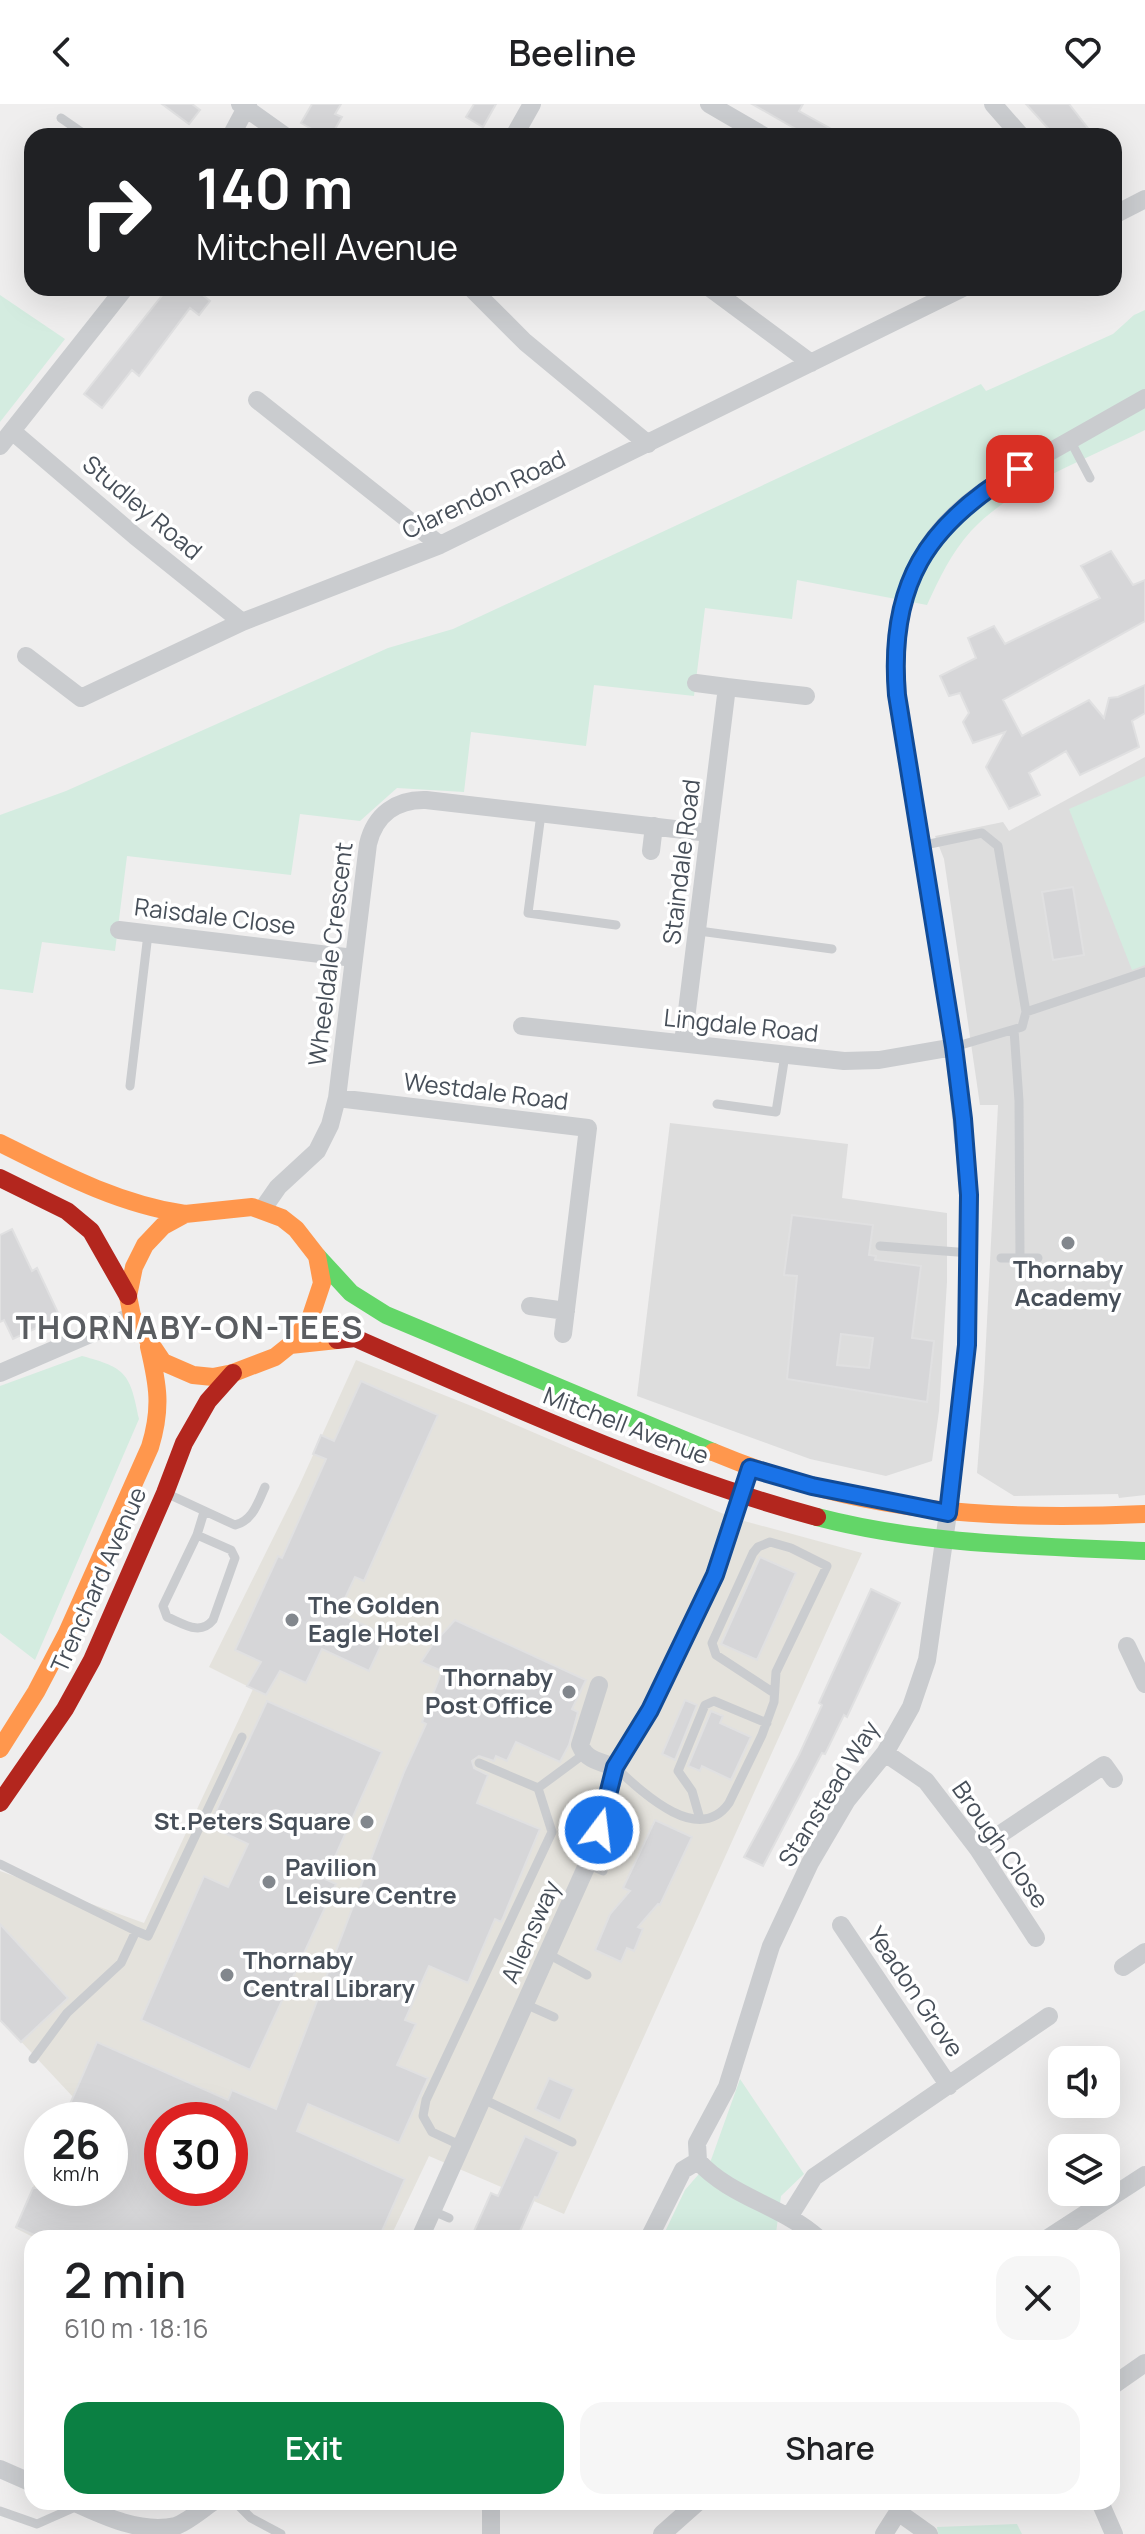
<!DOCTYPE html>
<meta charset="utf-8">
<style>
:root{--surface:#fff;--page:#f6f6f6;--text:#202124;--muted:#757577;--accent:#0b8043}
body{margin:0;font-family:Manrope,sans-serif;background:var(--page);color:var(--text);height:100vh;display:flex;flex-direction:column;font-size:30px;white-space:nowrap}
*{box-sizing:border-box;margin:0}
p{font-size:26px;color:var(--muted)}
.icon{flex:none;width:44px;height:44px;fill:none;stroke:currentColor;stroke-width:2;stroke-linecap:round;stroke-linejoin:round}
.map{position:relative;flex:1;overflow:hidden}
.side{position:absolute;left:24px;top:2126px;width:1096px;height:280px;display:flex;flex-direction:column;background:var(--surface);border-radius:24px;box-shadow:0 8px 32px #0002}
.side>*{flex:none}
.banner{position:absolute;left:24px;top:24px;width:1098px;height:168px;border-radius:24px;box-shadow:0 8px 32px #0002;background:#202124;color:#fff;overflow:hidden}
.tools{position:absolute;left:1048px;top:1942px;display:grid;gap:16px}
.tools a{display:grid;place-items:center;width:72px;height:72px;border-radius:16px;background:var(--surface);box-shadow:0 8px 32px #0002;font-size:40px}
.speed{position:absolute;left:24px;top:1998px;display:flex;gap:16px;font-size:40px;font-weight:700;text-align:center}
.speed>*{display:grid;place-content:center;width:104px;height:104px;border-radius:50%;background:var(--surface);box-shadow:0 8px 32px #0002;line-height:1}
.speed small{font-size:20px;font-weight:400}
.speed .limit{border:12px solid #d22;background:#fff;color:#111}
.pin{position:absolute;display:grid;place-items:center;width:68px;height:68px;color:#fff;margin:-34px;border-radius:16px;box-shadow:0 4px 12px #0006}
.me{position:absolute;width:88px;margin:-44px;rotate:15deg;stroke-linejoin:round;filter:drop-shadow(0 0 6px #0008)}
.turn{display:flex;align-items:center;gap:28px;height:168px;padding:0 40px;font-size:36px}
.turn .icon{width:104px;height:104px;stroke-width:2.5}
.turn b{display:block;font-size:56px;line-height:68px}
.round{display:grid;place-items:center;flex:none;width:84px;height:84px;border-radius:24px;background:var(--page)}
.summary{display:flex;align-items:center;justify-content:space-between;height:136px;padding:0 40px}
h1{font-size:48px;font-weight:600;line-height:60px}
.cta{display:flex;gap:16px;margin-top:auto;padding:16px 40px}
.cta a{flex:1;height:92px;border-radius:24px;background:var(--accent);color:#fff;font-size:32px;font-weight:600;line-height:92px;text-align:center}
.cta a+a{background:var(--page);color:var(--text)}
header{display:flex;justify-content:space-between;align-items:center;height:104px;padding:0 40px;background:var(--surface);font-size:36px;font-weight:600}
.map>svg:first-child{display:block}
</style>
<header><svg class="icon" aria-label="back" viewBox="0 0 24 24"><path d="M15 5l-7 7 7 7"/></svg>Beeline<svg class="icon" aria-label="heart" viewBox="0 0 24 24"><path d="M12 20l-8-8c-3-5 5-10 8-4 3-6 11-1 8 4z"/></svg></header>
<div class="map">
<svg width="1145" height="2430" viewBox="0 0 1145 2430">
<rect width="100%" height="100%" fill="#efeeee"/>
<path fill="#e4e2dc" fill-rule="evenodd" d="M356,1256L479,1305L733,1414L862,1449L564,2110L429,2052L390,2134H35L15,2124L42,2063V2084H110V2016H63L73,1993L0,1915V1767L144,1819L253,1585L209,1563L299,1382ZM162,2016H230V2084H162Z"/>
<path fill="#ddd" d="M1145,653V1391L1119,1394L1118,1390L1014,1392L977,1369L984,1276L998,1001H980L944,755L935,732L1003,718L1009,727Z
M670,1019L848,1040L842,1094L947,1109V1178L939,1307L932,1357L886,1372L810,1355L637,1292Z"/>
<path fill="#d4ece0" d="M0,191L65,235L0,318Z
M1145,206V326C1089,354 1014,381 971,427C951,449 939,475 927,501L797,476L792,515L705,504L694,592L594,581L586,642L471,628L464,688L397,684L360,717L300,710L291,771L127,752L115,847L42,838L33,889L0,885V711L66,687L388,544L453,525L981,280L986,287L1113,230L1134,211Z
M1145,672V861L1132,866L1069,705Z
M82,1252C127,1264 130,1270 139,1315L35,1556L0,1529V1282Z
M740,1975L804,2070L781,2092L776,2129L773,2134H662L685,2086L711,2056Z
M1017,2420L1022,2430H938L937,2423Z"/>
<path fill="#d6d6d8" stroke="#e0e0e1" stroke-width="2" fill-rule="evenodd" d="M162,0H192L200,6L189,20Z
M312,0H341L335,10L342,13L331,32H324L301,19Z
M474,0H496L483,23L466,13Z
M752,0H803L799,7L844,32H808Z
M1026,0H1069L1094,32H1055Z
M168,184H194L210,197L199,211L190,204L139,272L132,266L102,304L84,290Z
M1111,447L1133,481L1145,476V517L1003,596L1022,632L1089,596L1104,614L1109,594L1118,593L1145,581V609L1132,617L1139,643L1080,671L1066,647L1029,669L1040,691L1009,705L986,663L1005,628L973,639L963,618L969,609L960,589L949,592L940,572L976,554L968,534L994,522L1005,540L1100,494L1081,462Z
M1073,783L1084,851L1053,856L1042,788Z
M792,1111L873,1121L869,1151L876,1152L875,1156L921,1162L912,1234L934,1237L927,1298L787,1275L797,1172L784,1171ZM841,1230L873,1234L869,1264L837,1261Z
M12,1125L32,1167L37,1164L60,1213L13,1235L4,1216L0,1218V1131Z
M361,1277L438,1311L364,1477L355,1473L338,1509L386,1531L369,1567L322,1545L306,1579L280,1567L266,1591L247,1582L261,1558L235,1546L278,1452L282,1454L326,1355L313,1350L321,1331L334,1337Z
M760,1453L796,1469L757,1556L721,1540Z
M871,1485L900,1499L847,1613L844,1611L825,1650L822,1649L763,1762L744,1753L799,1651L822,1601L819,1599Z
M455,1516L586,1576L572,1605L578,1608L569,1641L560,1658L516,1638L507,1657L496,1652L494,1657L479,1652L472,1657L474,1664L488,1671L477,1699L540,1725L503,1814L501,1818L495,1815L468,1879L429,1862L405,1916L416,1920L397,1961L428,1974L399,2039L308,2000L297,2027L405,2075L379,2134H41L16,2123L33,2084H110V2016H63L97,1938L228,1996L232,1986L276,2005L404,1668L426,1620L422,1618L442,1567L421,1558L433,1540ZM162,2016H230V2084H162Z
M685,1596L697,1601L675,1656L662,1650Z
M267,1597L382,1648L325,1775L336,1780L250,1966L141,1916L204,1772L228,1783L248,1740L209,1722Z
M711,1607L723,1612L720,1619L751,1633L731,1676L702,1662L700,1667L688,1662Z
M655,1716L692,1733L660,1801L658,1800L638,1823L643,1825L634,1847L627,1844L621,1858L595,1846L610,1810L630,1787L623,1784Z
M0,1820L68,1894L21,1938L0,1916Z
M549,1974L574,1985L560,2017L535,2005Z
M525,2032L559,2048L538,2094L535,2093L517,2134H471L491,2089L498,2092Z"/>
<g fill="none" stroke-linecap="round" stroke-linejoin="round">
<path stroke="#cacccf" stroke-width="9" d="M61,14L87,32
M1070,336L1090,374
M541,710L528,809L616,821
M920,742L982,729L998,742L1026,908L1022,923L954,943
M699,827L832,845
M1026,908L1145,868
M1014,926L1019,997L1020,1154
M130,982L148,830
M717,1000L776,1008L785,951
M880,1142L970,1149
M1001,1154H1038
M168,1390L235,1421C253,1417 258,1398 265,1383
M197,1431L231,1446L235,1454L213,1516C200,1532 184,1520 167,1513L163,1502L197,1431L204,1408
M479,1659L538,1684L584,1650
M615,1663C641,1687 698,1743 729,1699L762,1631L774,1598L776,1568L827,1462L791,1444L770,1438L758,1443L753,1449L712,1539L716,1551L774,1589
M700,1715L692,1687L678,1667L705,1601L714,1597L767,1619
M0,1760L136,1827L121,1859L67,1909L33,1955
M587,1760L603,1767
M136,1827L148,1832L242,1633
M548,1850L587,1871
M525,1900L554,1913
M483,1995L572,2038
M462,2042L432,2028L423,2012L426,1996L552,1728L538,1684
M433,2107L449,2114
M235,2398L251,2414L281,2430
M0,2407L37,2420L80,2401"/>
<path stroke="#cacccf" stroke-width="18" d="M240,0L285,32
M709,0L764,32
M993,0L1021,32
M231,32L248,0
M514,32L532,0
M1114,111L1145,95
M471,184L525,238L648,340
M710,184L811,259
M257,296L440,441
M12,327L135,432L242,518
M0,342L125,184
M26,552L81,594L242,518L440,441L963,184
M696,579L727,583
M651,747L654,722
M119,826L354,854
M522,922L844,957L879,956L954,943
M683,939L727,583L806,592
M337,994L588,1024L563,1230
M262,1106L278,1083L317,1047L330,1021L337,994L368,740C375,710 397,695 426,696L709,729
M530,1202L566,1207
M0,1269L132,1212
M1127,1542L1145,1580
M599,1581L580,1641C586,1656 600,1658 615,1663
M885,1649L926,1677L978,1745L1036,1834
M978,1745L1104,1661L1114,1675
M841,1821L949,1982
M1123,1863L1145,1848
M698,2057L697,2039L727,1983L771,1842L810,1759L847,1696L885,1649L911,1603L927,1556L948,1409L967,1241L969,1091L954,943L897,591C890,515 908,445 972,396C992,380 1016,368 1039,354C1074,334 1110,314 1145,294
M698,2057C730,2093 783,2102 818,2134
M789,2113L814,2073L1049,1912
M420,2134L592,1750L607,1702L615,1663L650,1606L715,1471L750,1364
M649,2134L683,2066L698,2057
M1048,2134L1145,2071
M1112,2282L1145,2259
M0,2365L32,2379
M73,2398C103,2412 141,2430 176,2422C189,2417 201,2406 213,2398
M902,2398L898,2408L929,2430
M1100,2398L1114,2430
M491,2430V2401
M662,2430L698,2398
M884,2430L898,2408"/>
<path stroke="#63d668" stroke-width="18" d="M317,1152L351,1189L386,1211L713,1348
M817,1413C924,1441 1036,1442 1145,1447"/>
<path stroke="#ff974d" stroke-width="18" d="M0,1039C60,1069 118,1100 185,1110
M290,1241L310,1215L322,1179L317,1152L296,1125L282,1114L252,1103L185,1110L163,1122L145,1141L134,1163L128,1192L132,1212L163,1258L193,1271L213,1273L233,1269L275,1253L290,1241L337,1236
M713,1348C858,1409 991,1417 1145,1410
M0,1645L36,1588L67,1529L150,1343C162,1304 158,1281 149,1243"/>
<path stroke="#b3261e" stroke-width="18" d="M0,1074L67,1107L91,1127L128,1192
M337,1236L355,1234C506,1300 658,1370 817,1413
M0,1699L65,1605L92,1556L165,1389L184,1339L208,1297L233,1269"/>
</g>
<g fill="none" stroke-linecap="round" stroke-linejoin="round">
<g stroke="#114b97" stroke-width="20">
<path id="route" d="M599,1726L615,1663L650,1606L715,1471L750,1364L812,1382L948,1409L967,1241L969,1091L963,1015L954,943L897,591C888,481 926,420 1020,365"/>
</g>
<use href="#route" stroke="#1a73e8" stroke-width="14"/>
</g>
<g fill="#82878d" stroke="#fff" stroke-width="3">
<circle cx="1068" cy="1139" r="8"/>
<circle cx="292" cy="1516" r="8"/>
<circle cx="569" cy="1588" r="8"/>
<circle cx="367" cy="1718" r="8"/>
<circle cx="269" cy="1778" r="8"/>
<circle cx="227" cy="1871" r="8"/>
</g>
<g text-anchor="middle" stroke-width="7" stroke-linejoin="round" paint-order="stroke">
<g font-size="24" fill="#474f59" stroke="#fff">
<text transform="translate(484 391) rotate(-25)" y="8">Clarendon Road</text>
<text transform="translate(142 404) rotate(40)" y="8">Studley Road</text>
<text transform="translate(682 758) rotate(-83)" y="8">Staindale Road</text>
<text transform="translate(215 813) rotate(7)" y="8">Raisdale Close</text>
<text transform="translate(331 850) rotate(-83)" y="8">Wheeldale Crescent</text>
<text transform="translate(741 922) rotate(6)" y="8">Lingdale Road</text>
<text transform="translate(486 988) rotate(7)" y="8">Westdale Road</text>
<text transform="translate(626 1322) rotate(21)" y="8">Mitchell Avenue</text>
<text transform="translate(99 1476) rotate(-66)" y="8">Trenchard Avenue</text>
<text transform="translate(829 1690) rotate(-58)" y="8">Stanstead Way</text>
<text transform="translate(1000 1741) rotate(55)" y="8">Brough Close</text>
<text transform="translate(531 1828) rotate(-66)" y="8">Allensway</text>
<text transform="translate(915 1888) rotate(56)" y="8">Yeadon Grove</text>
</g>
<g font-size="24" font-weight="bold" fill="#474f59" stroke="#fff" text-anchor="start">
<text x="1068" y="1174" text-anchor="middle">Thornaby<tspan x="1068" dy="28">Academy</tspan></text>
<text x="308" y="1510">The Golden<tspan x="308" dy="28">Eagle Hotel</tspan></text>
<text x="553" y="1582" text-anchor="end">Thornaby<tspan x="553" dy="28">Post Office</tspan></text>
<text x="351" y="1726" text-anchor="end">St.Peters Square</text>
<text x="285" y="1772">Pavilion<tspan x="285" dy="28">Leisure Centre</tspan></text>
<text x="243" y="1865">Thornaby<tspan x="243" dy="28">Central Library</tspan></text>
</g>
<g font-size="32" font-weight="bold" letter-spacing="2" fill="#5a5d61" stroke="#fff">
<text x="190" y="1235">THORNABY-ON-TEES</text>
</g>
</g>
</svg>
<div class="tools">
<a><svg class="icon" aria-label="sound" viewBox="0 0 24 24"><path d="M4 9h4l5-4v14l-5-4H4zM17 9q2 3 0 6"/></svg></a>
<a><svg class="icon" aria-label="layers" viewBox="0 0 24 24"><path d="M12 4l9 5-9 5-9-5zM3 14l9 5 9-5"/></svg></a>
</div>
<div class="speed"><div>26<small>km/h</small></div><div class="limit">30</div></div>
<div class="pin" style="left:1020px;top:365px;background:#d93025"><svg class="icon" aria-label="arrive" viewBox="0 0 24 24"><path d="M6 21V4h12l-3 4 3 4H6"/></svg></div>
<svg class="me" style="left:599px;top:1726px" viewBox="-20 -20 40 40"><circle r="17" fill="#1a73e8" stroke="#fff" stroke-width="3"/><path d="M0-11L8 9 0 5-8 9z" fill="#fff"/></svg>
<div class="banner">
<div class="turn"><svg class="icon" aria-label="right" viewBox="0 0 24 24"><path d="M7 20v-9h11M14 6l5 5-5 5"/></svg><div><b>140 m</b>Mitchell Avenue</div></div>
</div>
<section class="side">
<div class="summary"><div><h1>2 min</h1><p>610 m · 18:16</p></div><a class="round"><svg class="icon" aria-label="close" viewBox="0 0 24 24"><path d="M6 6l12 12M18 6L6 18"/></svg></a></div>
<div class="cta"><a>Exit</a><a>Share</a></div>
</section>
</div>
